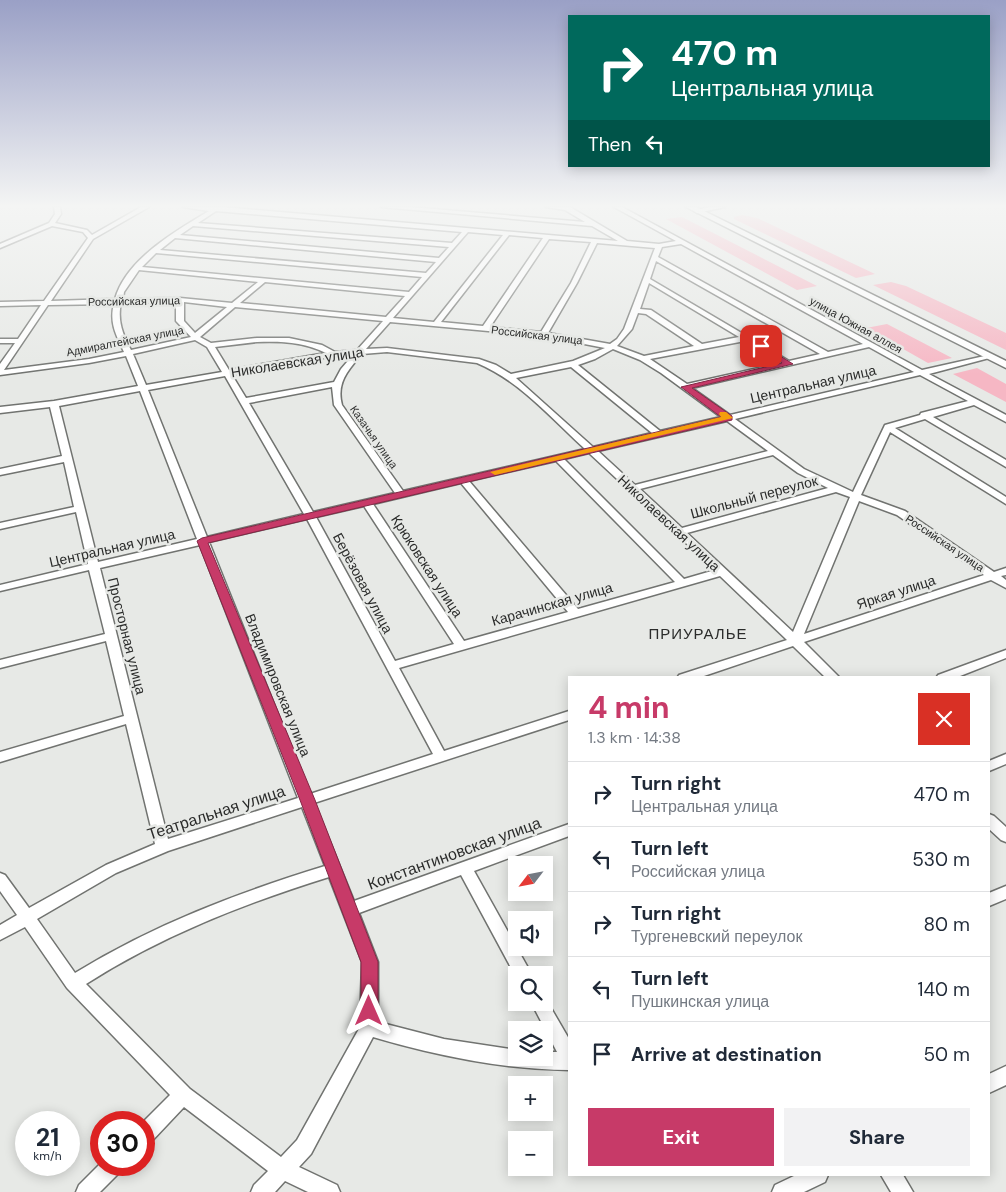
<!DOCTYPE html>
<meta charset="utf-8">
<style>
:root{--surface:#fff;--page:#f2f2f3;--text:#1f2937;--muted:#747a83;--line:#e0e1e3;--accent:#c73a68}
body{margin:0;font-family:"DM Sans",sans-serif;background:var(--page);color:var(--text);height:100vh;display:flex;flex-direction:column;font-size:19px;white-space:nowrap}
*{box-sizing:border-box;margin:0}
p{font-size:16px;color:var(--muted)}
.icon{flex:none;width:28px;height:28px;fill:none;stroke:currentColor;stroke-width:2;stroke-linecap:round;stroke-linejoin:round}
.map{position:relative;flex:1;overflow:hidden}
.details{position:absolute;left:568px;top:676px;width:422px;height:500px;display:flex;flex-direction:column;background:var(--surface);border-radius:0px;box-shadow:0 2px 12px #0003}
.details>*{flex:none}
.top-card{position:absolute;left:568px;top:15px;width:422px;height:152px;border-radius:0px;box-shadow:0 2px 12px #0003;background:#00695c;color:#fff;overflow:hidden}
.needle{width:32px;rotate:238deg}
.tools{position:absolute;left:508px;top:856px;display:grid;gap:10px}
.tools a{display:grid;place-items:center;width:45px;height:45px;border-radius:0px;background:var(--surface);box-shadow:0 2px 12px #0003;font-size:25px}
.speed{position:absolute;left:15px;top:1111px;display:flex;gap:10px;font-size:25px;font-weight:700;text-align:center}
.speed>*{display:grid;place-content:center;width:65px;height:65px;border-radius:50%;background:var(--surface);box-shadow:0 2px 12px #0003;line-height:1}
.speed small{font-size:12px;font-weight:400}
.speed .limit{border:8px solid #d22;background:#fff;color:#111}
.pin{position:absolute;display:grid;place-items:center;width:42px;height:42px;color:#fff;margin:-21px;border-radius:10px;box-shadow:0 2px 8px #0006}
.me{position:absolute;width:55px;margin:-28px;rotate:0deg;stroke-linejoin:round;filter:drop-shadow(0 0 4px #0008)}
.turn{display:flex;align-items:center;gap:18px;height:105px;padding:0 20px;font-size:22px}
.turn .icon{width:65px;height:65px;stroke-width:2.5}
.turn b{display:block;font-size:35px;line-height:42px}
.then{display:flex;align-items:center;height:48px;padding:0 20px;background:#0003;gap:10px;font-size:19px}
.round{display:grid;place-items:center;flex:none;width:52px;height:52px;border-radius:0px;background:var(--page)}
.overview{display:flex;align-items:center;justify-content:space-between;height:85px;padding:0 20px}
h1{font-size:30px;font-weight:700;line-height:38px;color:var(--accent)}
.button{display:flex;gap:10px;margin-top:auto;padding:10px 20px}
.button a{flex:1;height:58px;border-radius:0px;background:var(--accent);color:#fff;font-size:20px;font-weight:700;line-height:58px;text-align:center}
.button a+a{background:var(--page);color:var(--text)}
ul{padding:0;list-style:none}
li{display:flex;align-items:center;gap:15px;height:65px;padding:0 20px;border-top:1px solid var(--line)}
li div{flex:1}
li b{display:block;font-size:19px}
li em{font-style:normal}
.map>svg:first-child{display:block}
</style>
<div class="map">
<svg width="1006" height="1192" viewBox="0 0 1006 1192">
<rect width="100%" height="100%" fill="#e7e9e6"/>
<path fill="#f6b7c4" d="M742,215L757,218L875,274L856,278L734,219V217Z
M682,217L817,286L797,290L666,219Z
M891,282L906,286L1006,333V350L873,285Z
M887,324L952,358L928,363L866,328Z
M977,368L1006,384V402L953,374Z"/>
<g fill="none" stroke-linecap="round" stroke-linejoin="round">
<g stroke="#717370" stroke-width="3">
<path id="minor" d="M54,207H60L61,214L55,223L87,230L92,235L141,207H149L93,239L51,301L115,299C126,259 176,231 209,211L183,207H222L618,241L592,226L381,207H410L585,222L565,210L546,207H570L627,241L659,244L676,241L614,207H622L922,370L989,355L993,357L929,374L1006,415V422L974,405L933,417L1006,460V467L925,419L895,428L1006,497V504L890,432L861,495L905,511L994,572L1006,568V575L1001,576L1006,580V588L991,580L804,642L840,678H826L793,646L698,678H677L679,675L787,640L720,576L399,668L444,751L569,711V720L314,803L354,901L569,824V836L474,871L532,975H516V977L461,875L359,913L378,962V1022L444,1039L516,1050V1058H544V1052H557L531,1002H544V996L569,1039V1070C501,1069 438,1056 373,1037L311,1154L299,1167L337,1185L340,1192H308L285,1181L275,1192H251L254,1185L268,1171L184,1107L151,1142L144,1144L143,1122L170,1095L67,988L25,927L0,940V925L17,915L0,891V873L5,875L29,908L106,865L155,844L126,724L0,762V752L124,716L106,641L0,668V660L105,634L89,570L0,591V585L88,564L76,512L0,529V523L74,507L64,462L0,475V469L62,456L50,407L0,413V407L54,401L138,386L126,356L89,363L0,375V364L15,343H0V339H18L41,305L0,306V302L44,301L88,238L83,232L52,226L0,248V244L49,223L55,214ZM216,211L462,232L452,243L198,223ZM193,226L449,247L439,258L180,235ZM468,232L503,235L434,322L393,318ZM509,235L543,238L483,326L441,322ZM175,238L436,262L426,273L160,250ZM549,239L591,242L571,283L541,332L490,327ZM597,243L655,248L624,329L617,339L610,344L548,333L577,283ZM681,244L863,344L828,352L658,257L662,247ZM156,253L422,277L409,292L142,267ZM656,261L820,354L789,361L650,279ZM139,270L258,282L232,303L180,298L123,299L124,292ZM265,282L405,296L386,317L240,303ZM649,283L739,337L702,344L651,310L640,309ZM176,302V321L191,337L131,350C123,335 117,321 121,303ZM184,302L227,307L195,333L184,321ZM114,304C109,322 116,335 124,352L89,359L4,370L48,305ZM235,307L383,321L357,350L335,352L322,345L289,338H257L211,343L200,337ZM638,313L646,314L694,346L644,356L617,346L632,329ZM390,322L543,336L605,348L573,361L511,374L496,365L479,359L387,348L366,349ZM195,340L207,347L222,372L146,385L133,354ZM745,341L781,363L687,384L650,359ZM257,342C281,341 304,342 326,353L229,370L215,347ZM869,347L914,372L730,415L692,388ZM613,349L640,360L661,373L721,417L660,431L578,365L595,359ZM387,352L477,363C520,381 551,418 585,449L403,491L342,405C336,383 348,370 362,354ZM353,355L341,369L334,382L246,398L232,375L334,356ZM571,367L652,433L593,447L516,378ZM920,375L968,401L921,413L920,415L885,425L853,492L804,469L735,419ZM225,376L304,514L207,537L148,390ZM332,387L334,405L395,493L313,512L249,403ZM140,391L197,539L98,562L59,406ZM727,421L768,451L635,485L598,451ZM589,453L715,570L684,579L564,459ZM773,455L798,473L828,488L682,528L640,489ZM556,461L675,582L578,609L469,481ZM461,483L568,612L464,641L373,504ZM836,492L850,497L793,632L687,533ZM859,501L897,515L984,575L804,634ZM364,506L454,644L395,661L316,517ZM307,519L433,754L310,794L209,542ZM200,545L298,798L168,839L100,568ZM302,807L325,866C237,893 153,925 75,973L37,919L116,873L168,851ZM329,877L362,962L360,1027L297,1140L281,1157L190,1089L86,984C161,936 243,904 329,877Z
M709,207H725L697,213L694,211Z
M1006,650V658L955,678H936L938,675Z
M1006,754V764L989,771V761Z
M989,814L994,816L1006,827V842L1001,840L989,829Z
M1006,886V899L989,906V893Z
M1006,1066V1085L989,1093V1074Z
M101,1163V1165H123L120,1172L100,1192H76L79,1185Z
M796,1175H828L825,1182L804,1192H772L775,1185Z
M881,1175H903L913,1192H891Z"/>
</g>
<g stroke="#717370" stroke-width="3">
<path id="major" d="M686,207H696L1006,361V368Z"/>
</g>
<use href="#minor" fill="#fff" fill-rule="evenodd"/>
<use href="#major" fill="#fff" fill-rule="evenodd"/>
</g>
<linearGradient id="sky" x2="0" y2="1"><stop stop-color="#9aa0c6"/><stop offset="0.55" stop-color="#f4f5f4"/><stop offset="1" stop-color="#f4f5f4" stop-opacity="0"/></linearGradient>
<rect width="1006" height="374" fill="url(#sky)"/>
<path fill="#c73a68" stroke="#812644" d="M761,344L793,364L692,388L732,416V420L208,543L315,800L378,962V1011L376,1017L369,1019L363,1017L361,1011V962L300,800L197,541L202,538L721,417L681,387L782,363L758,348L757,346Z"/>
<path fill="#f59e0b" d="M720,412H726L733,418L495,475L490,472L721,417L719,414Z"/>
<g text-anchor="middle" stroke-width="5" stroke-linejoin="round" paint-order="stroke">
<g font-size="11" fill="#2b2c2b" stroke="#e7e9e6">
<text transform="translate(134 301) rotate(-1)" y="4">Российская улица</text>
<text transform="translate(856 325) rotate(29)" y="4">улица Южная аллея</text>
<text transform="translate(537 335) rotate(7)" y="4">Российская улица</text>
<text transform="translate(125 341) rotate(-11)" y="4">Адмиралтейская улица</text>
<text transform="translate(374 437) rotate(55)" y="4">Казачья улица</text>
<text transform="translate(945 543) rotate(34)" y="4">Российская улица</text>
</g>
<g font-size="14" fill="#2b2c2b" stroke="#e7e9e6">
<text transform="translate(297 362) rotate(-9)" y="5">Николаевская улица</text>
<text transform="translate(813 384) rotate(-13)" y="5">Центральная улица</text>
<text transform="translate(754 497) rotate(-15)" y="5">Школьный переулок</text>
<text transform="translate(669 523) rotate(43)" y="5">Николаевская улица</text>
<text transform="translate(112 548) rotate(-13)" y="5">Центральная улица</text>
<text transform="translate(427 566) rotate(57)" y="5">Крюковская улица</text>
<text transform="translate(363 583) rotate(62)" y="5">Берёзовая улица</text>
<text transform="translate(896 592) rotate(-18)" y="5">Яркая улица</text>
<text transform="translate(552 604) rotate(-16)" y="5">Карачинская улица</text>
<text transform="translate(127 636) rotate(76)" y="5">Просторная улица</text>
<text transform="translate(278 685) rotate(68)" y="5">Владимировская улица</text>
</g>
<g font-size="15" letter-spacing="1" fill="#2b2c2b" stroke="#e7e9e6">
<text x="698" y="639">ПРИУРАЛЬЕ</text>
</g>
<g font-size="16" fill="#2b2c2b" stroke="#e7e9e6">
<text transform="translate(216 812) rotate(-18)" y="6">Театральная улица</text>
<text transform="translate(454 853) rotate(-20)" y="6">Константиновская улица</text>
</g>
</g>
</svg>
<div class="tools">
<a><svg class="needle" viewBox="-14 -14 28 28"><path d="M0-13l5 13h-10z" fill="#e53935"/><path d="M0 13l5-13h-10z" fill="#747a83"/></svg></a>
<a><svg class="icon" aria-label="sound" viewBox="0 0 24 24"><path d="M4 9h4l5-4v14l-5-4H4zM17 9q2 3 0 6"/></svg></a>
<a><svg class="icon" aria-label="search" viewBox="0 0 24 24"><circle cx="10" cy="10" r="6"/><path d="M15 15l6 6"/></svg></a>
<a><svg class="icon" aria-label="layers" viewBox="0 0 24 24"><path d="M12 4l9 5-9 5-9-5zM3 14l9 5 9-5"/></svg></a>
<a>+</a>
<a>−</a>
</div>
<div class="speed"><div>21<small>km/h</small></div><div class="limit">30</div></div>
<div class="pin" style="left:761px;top:346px;background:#d93025"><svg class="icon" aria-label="arrive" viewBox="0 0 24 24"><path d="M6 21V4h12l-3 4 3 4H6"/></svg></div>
<svg class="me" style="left:369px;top:1011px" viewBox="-20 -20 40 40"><path d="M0-17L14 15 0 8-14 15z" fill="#c73a68" stroke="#fff" stroke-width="4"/></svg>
<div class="top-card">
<div class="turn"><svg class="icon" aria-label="right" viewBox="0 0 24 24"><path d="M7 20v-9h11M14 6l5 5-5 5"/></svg><div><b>470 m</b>Центральная улица</div></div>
<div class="then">Then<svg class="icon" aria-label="left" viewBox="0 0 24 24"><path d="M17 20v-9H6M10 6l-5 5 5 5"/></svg></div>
</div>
<section class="details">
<div class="overview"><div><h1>4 min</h1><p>1.3 km · 14:38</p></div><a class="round" style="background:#d93025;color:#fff"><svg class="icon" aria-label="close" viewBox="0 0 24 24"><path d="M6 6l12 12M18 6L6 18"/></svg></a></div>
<ul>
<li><svg class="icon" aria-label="right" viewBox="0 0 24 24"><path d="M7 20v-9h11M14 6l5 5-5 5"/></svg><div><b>Turn right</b><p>Центральная улица</p></div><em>470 m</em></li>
<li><svg class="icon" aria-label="left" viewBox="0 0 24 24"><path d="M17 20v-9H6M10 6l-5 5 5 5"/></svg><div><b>Turn left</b><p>Российская улица</p></div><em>530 m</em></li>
<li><svg class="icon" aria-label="right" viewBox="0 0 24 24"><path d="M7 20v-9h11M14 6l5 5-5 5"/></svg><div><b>Turn right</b><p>Тургеневский переулок</p></div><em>80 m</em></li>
<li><svg class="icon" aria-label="left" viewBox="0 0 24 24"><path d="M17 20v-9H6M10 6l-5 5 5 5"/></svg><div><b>Turn left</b><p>Пушкинская улица</p></div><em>140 m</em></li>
<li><svg class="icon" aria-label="arrive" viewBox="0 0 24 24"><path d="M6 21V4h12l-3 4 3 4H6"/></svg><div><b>Arrive at destination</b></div><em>50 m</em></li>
</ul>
<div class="button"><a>Exit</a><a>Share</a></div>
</section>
</div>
